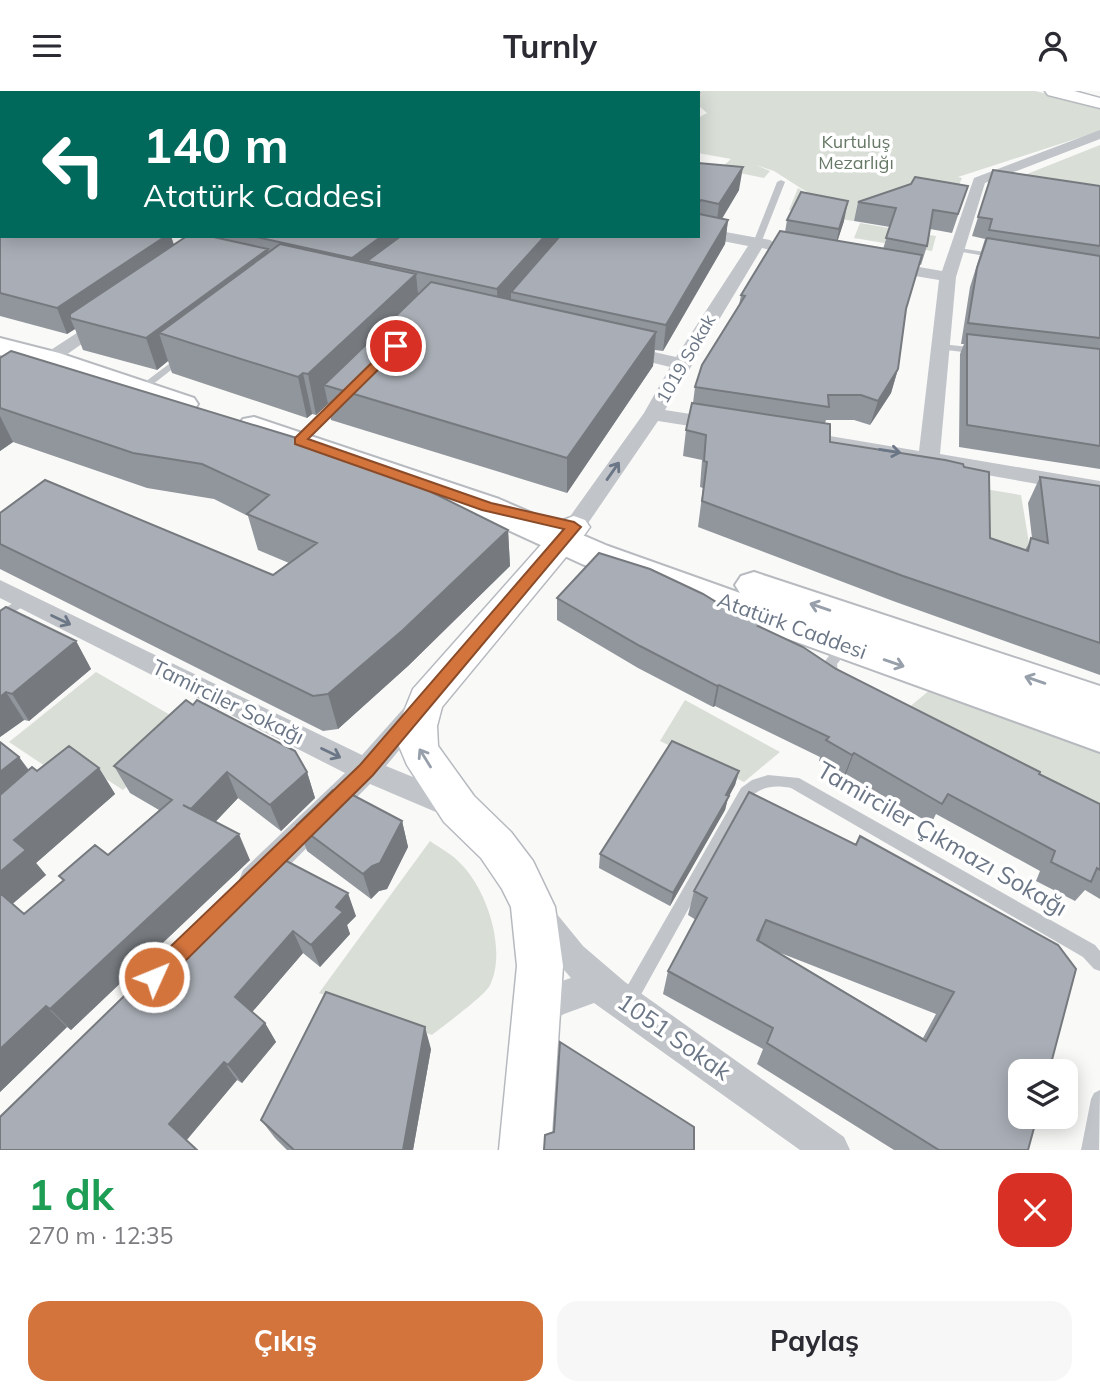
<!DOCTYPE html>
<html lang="tr">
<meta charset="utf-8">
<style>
:root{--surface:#fff;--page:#f7f7f7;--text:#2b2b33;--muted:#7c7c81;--accent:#d4743d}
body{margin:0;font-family:Mulish,sans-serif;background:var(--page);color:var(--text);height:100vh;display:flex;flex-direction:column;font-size:26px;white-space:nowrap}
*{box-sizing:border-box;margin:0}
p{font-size:23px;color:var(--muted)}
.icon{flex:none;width:38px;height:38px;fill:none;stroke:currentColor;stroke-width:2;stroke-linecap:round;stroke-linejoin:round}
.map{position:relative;height:1059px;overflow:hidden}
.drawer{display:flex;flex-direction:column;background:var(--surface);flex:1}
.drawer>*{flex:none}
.hud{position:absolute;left:0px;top:0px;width:700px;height:147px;box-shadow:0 4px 18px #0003;background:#00695c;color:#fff;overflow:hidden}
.controls{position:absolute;left:1008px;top:968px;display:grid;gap:14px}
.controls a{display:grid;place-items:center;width:70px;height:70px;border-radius:14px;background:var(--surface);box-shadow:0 4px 18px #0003;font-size:35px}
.pin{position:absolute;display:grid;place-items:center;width:60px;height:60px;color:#fff;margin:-30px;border:4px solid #fff;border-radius:50%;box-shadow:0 2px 7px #0007}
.me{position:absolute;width:77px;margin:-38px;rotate:46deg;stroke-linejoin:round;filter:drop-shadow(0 0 5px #0008)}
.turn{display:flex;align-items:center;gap:24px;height:147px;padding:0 28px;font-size:32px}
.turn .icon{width:91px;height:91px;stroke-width:2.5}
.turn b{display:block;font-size:49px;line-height:60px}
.round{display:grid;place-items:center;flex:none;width:74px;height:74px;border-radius:21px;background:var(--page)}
.summary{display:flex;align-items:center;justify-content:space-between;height:119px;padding:0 28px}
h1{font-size:42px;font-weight:700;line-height:52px;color:#1e9e55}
.primary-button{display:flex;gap:14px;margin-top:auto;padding:14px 28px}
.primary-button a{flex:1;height:80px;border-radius:21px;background:var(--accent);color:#fff;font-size:28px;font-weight:700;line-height:80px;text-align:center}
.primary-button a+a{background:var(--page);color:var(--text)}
header{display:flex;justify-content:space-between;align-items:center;height:91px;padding:0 28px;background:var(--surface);font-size:32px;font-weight:700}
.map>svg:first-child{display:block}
</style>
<header><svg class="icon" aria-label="menu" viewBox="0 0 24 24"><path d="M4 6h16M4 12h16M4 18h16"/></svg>Turnly<svg class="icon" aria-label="person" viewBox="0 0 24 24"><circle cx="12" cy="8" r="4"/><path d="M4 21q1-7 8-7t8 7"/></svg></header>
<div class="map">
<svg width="1100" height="1059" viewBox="0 0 1100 1059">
<rect width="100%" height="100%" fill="#f9f9f8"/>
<path fill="#d9ded7" d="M520,0H1035L1100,15V40L958,86L962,87L952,110L919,98L853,130L789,119L798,97L843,124L774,80L756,74L770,80L764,87L720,78L731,68L698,62V27L707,22L698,14V2Z
M1100,54V96L1022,85Z
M860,132L936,145L932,160L854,147Z
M979,397L1021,404L1031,464L985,457Z
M96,581L191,636L123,699L66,662L48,677L9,651Z
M931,598L1100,659V726L907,618Z
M685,609L780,661L744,691L660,650Z
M430,750C440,757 453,764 461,773C487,799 507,859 490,894C485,905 444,934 432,944L319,902Z"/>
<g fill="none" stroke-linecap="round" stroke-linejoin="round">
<g stroke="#b6babf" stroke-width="3">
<path id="secondary" d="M1045,0H1074L1100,7V17L1048,4Z
M574,425L585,429L590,436L585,443L442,616L437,635L438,655L474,705L511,741L533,770L555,816L563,875L551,1059H499L517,875L511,816L502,798L481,767L444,731L407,674L399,655L398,635L413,598L563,429Z"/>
</g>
<g stroke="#b7babf" stroke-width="4">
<path id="primary" d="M0,247L59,262L194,307L198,313L194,319L183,322L172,319L0,264Z
M254,326L499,408L608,455L740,502L735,494L741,485L754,481L1100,595V661L634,492L582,473L475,424L243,342L238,335L243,328Z"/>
</g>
<path fill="#c1c4c9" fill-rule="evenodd" d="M781,89L785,91L761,152L754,154L753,152L777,91Z
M953,156L997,163L1001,165L997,167L956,160L952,158Z
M941,253L979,257L984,260L979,263L938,258L937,256Z
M181,264L184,265V269L143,301H137V297Z
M339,308L342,309V313L304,352H296V348L336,309Z
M23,506L29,510L27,513L0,530V520Z
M849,556L853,558L855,561L853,564L841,568L837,573L839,590L838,594H828L824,572C830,561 837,559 849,556Z
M768,684L799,687L1095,854L1100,860V880L1094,878L1083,866L791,697C775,694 764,695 751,705L633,918L627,920L621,918L619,912L621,906L741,697L752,689Z
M1100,999L1099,1059H1081L1091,1008L1094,1002Z"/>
<path fill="#c1c4c9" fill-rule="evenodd" d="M1100,39V48L985,92L956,186L940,363L1100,390V404L817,354L814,350L817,346L824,344L919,360L939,189L885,180L877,175L885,170L942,180L974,87Z
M698,136L770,149L778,154L770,159L762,157L665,319L722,328L729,330L732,334L729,338L722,340L658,330L582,441L574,443L566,441L563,436L566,431L644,322L670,276L617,263L614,259L623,254L676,266L748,155L697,145Z
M106,223L115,228L112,232L7,305L0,307V292Z
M0,489L362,664L411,609L420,605L429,609L433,616L429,623L386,675L467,708L471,717L467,726L457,730L370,693L265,799L254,803L243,799L239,789L243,779L345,682L0,507Z
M541,813L552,817L583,855L625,891L844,1046L850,1059H800L594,912L564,923L535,940L523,935L518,923C527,901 550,894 571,887L530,839L525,828L530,817Z"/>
<use href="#secondary" fill="#fff" fill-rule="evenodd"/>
<use href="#primary" fill="#fff" fill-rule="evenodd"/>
</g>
<path fill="#91969d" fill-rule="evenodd" d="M0,0L2,2V145H171L174,154L212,145H698V72L739,99L722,128L728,129L725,153L663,260L655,259L653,275L567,402L331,329L328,313L316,324L312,323L307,327L172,282L168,270L157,279L83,259L75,238L67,243L0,225Z
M993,79L1100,95V378L959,356L960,263L964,253H961L970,196L985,148L972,145Z
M968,95L952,142L930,138L927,155L921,174L919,173L906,218L898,278L891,302L870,334L854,329H826L825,332L830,351L990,447L1025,459L1032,447L1028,412L1040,386L1100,395V584L893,510L698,436L703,397L700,396L702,369L683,365L686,339L693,312L695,296L739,214L741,204L785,141L787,129L844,130L837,150L883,158L890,136L854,130L858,111Z
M0,267L303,349L304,354L508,439L510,475L408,575L338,638L323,640L0,478V422L273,484L289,472L258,459L248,425L214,408L147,397L13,351L0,360Z
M557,507L726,517L836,578L1039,683L1100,713V808L1085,799L1075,810L1036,790L1040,780L936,723L931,733L846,683L844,685L819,670L820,666L715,615L713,616L638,577L557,529Z
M0,520L76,550L91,578L29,630L24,629L0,646Z
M19,666L29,679L37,680L99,677L115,703L36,772L46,784L12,813L24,823L63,790L59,785L108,764L159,719L130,702L114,675L307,681L315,707L281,740L238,707L215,731L250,769L71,939L67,936L0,1001Z
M739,680L735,694L728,707L725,719L670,815L599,777L600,763Z
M402,730L408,756L387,798L379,800L371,808L307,760L297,734Z
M271,762L356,825L347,834L350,843L320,876L303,862L252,921L265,932L276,951L242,992L237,989L186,1049L0,1059Z
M694,800L1058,854L1028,1059H894L757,973L763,958L663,903L668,880L696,829L688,824ZM778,861L936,923L923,947Z
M431,958L413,1059H287L275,1047L261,1029Z"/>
<path fill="#767a7f" d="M743,76L739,99L716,137L719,113Z
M848,110L844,130L835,158L839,138Z
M728,129L725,153L663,260L666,234Z
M166,145H171L178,167L70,227L75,238L67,243L57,217Z
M382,145H418L367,170L369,182L356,192L352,167Z
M545,145H566L511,201V209L498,224L497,198Z
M268,158L274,189L159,242L168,270L157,279L146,247Z
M416,183L420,222L324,294L328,313L316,324L308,283Z
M656,241L653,275L567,402V367Z
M898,278L891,302L870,334L878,310Z
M303,282L312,323L307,327L298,286Z
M0,325L13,351L0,360Z
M508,439L510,475L408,575L338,638L328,603Z
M76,550L91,578L29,630L12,603Z
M719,594L715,615L713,616L717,595Z
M6,601L24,629L0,646V606Z
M854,662L846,683L844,685L852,664Z
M19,666L38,693L0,722V681Z
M99,677L115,703L36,772L46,784L9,816L0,805V781L14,749Z
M739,680L735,694L728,707L725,719L670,815L673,802Z
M227,681L238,707L204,743L191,718Z
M307,681L315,707L281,740L270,714Z
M402,730L408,756L387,798L379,800L371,808L363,783Z
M239,743L250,769L71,939L50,918Z
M348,802L356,825L347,834L350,843L320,876L311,854L336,816Z
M766,829L758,853L757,849Z
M293,840L303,862L247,927L235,906Z
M46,915L67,936L0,1001V958Z
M265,932L276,951L242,992L228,974Z
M425,936L431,958L413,1059H403Z
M224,971L237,989L186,1050L169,1033Z"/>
<path fill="#a9aeb6" stroke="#767a7f" stroke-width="2" fill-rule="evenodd" d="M0,0H578L584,2H2V121L0,122Z
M596,0H694L700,2H594Z
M698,72L743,76L719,113L701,109L698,112Z
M993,79L1100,95V155L989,139L992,128L978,126Z
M915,86L968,95L958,123L933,119L927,155L886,147L896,117L858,111L911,93Z
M801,101L848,110L839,138L787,129Z
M698,113L699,123L728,129L666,234L511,201L560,145H698Z
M2,130V145H166L57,217L0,202V131Z
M780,140L922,164L906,218L898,278L878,310L861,304H828L829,316L695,296L702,274L745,205L741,204Z
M187,145H209L268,158L146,247L70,227V223Z
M252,145H382L352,167Z
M401,145H545L497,198L367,170Z
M987,147L1100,165V247L968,232L977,177Z
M280,153L416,183L308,283L303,282L298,286L159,242Z
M431,191L656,241L567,367L324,294Z
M967,243L1100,258V355L967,334Z
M11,260L303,349L299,352L401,386L508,439L403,539L328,603L313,605L0,453V422L45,389L273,484L317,452L247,423L269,404L202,373L133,362L0,317V267Z
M692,312L830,333V351L945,369L963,373L964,376L989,381L990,447L1028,460L1031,447L1048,452L1040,386L1100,395V552L903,485L702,410L707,371L704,370L706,344L686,339Z
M599,462L650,478L703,503L726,517L728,514L761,533L758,535L803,556L836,578L1040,681L1039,683L1100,713V779L1097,777L1091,791L1051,771L1055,760L948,703L942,713L854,662L852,664L826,649L829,646L719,594L717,595L640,555L557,507Z
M6,516L76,550L12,603L6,601L0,606V520Z
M186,609L193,614L197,609L295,660L307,681L270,714L227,681L191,718L183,714L239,743L50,918L46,915L0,958V802L24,823L64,789L59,785L95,754L108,764L172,709L114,675Z
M672,650L739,680L726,704L729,705L673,802L600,763Z
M0,651L19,666L0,681Z
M69,655L99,677L14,749L26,759L0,781V704L32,676L37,680Z
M333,699L349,702L402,730L380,772L372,775L363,783L297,734Z
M749,701L856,754L860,745L1058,854L1076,878L1049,980H1020V1026H1037L1028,1059H939L767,952L773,937L668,880L707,807L694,800ZM766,829L954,901L926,950L757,849Z
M271,762L348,802L336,816L343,821L311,854L293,840L235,906L265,932L228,974L224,971L169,1033L197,1059H0V1026Z
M326,901L425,936L403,1059H294L261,1029Z
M560,951L694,1036V1059H544L545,1044L554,1041Z"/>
<defs><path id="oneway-shaft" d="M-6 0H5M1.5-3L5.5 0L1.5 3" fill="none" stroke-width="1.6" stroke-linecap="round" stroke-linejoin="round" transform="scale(1.75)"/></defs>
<g stroke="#6b7686">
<use href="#oneway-shaft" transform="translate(890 360) rotate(9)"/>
<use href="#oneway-shaft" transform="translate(613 380) rotate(-55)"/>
<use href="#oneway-shaft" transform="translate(61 529) rotate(26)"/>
<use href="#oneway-shaft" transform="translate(331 662) rotate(26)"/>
</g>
<g stroke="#979faa">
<use href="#oneway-shaft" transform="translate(820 516) rotate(-161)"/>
<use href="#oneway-shaft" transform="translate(894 572) rotate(19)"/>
<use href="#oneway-shaft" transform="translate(1035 589) rotate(-161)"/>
<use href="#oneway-shaft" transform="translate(425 667) rotate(-122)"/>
</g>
<path fill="#d4743d" stroke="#8a4b28" stroke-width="2" d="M392,252L402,255L308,348L491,412L574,431L581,436L373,684L162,893L154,896L147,893L143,886L147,878L360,674L564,438L482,419L295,353V347Z"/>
<g text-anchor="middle" stroke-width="7" stroke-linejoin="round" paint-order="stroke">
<g font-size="18" fill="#667866" stroke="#fff">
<text x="856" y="57">Kurtuluş<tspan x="856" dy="21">Mezarlığı</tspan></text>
</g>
<g font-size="18" fill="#6b7686" stroke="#fff">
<text transform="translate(686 268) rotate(-60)" y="6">1019 Sokak</text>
</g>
<g font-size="21" fill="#6b7686" stroke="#fff">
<text transform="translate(792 535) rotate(20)" y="7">Atatürk Caddesi</text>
<text transform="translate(228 611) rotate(26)" y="7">Tamirciler Sokağı</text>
</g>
<g font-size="24" fill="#6b7686" stroke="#fff">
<text transform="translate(942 748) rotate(30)" y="8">Tamirciler Çıkmazı Sokağı</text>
<text transform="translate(674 946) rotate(35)" y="8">1051 Sokak</text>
</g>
</g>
</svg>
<div class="controls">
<a><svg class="icon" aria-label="layers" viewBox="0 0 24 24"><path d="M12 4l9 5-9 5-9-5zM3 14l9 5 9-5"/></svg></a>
</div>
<div class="pin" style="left:396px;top:255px;background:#d93025"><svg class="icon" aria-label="arrive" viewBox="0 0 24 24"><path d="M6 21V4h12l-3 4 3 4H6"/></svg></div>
<svg class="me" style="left:154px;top:886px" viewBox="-20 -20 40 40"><circle r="17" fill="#d4743d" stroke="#fff" stroke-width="3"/><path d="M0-11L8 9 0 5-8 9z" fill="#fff"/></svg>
<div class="hud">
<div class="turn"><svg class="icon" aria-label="left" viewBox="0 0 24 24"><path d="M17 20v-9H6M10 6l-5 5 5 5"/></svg><div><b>140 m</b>Atatürk Caddesi</div></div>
</div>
</div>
<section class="drawer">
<div class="summary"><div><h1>1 dk</h1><p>270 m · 12:35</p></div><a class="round" style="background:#d93025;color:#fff"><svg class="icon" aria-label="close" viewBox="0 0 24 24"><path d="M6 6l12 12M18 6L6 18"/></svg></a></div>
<div class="primary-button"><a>Çıkış</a><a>Paylaş</a></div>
</section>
